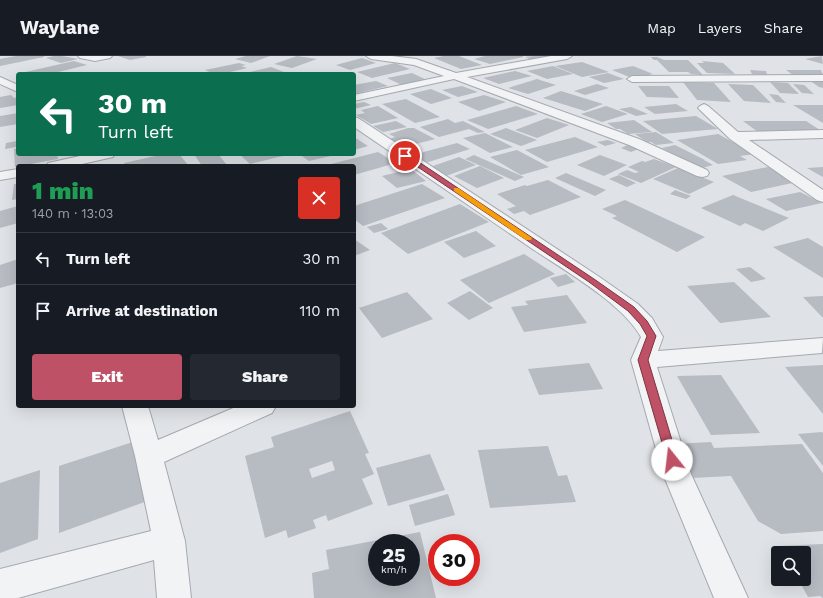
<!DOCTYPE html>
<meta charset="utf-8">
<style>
:root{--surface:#171b24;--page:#242831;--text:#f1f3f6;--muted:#9ea1a6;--line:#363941;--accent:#be5166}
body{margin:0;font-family:"Work Sans",sans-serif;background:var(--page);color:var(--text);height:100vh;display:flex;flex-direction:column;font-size:15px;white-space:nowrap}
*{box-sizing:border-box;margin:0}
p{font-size:13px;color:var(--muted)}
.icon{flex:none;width:22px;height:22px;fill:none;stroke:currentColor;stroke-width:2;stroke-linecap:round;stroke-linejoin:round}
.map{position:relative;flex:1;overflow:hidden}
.panel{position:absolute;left:16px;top:108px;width:340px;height:244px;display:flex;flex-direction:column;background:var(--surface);border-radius:4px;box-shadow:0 4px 16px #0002}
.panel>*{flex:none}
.guide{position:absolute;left:16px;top:16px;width:340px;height:84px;border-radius:4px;box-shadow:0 4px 16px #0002;background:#0b6e4f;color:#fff;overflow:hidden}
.controls{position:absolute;left:771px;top:490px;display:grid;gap:8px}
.controls a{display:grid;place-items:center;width:40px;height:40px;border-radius:4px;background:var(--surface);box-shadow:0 4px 16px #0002;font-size:20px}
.speed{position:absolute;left:368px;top:478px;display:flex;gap:8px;font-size:20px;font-weight:700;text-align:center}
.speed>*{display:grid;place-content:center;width:52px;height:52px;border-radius:50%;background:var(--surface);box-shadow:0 4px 16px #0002;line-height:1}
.speed small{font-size:10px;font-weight:400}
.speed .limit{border:6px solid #d22;background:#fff;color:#111}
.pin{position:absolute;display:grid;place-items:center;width:34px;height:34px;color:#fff;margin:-17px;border:2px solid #fff;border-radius:50%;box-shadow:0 1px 4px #0007}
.me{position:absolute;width:44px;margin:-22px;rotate:344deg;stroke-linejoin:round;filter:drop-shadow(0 0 3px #0008)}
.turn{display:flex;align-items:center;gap:14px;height:84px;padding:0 16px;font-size:18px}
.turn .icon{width:52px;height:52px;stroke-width:2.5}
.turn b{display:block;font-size:28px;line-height:34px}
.round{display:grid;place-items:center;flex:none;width:42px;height:42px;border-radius:4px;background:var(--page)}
.summary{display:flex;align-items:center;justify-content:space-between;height:68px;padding:0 16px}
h1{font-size:24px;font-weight:800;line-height:30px;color:#1e9e55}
.primary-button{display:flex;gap:8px;margin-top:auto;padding:8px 16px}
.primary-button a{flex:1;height:46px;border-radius:4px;background:var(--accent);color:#fff;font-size:16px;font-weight:800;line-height:46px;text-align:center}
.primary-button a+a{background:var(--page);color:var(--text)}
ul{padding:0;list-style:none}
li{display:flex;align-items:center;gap:12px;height:52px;padding:0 16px;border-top:1px solid var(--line)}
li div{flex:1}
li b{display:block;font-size:15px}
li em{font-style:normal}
header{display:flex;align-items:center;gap:24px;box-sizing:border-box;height:56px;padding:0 20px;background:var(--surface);border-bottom:1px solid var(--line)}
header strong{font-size:19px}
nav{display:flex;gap:22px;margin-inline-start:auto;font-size:14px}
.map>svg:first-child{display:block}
</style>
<header>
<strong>Waylane</strong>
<nav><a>Map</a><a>Layers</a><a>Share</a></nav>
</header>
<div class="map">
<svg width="823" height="542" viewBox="0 0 823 542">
<rect width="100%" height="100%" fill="#dfe2e6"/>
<path fill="#b7bbc2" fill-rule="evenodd" d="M16,0H44V1L0,10V3Z
M54,0H62L78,3L61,7L46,2Z
M118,0H146V1L130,4Z
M246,0H270L251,7L235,3Z
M297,0L317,3L292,12L274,8Z
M444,0H459L482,9L461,13L434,2Z
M485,0H523V1L490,8L474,3Z
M534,0H544L548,1L532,4L525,1Z
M822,0L823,8L805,3Z
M651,1H657L664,4H688L703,19L691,18L688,16H669L657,4H654Z
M362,2L376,7L350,14L336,9Z
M74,5L87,9L50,18L21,17Z
M702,5L723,7L735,18L707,17L697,7H704Z
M582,6L609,16L582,21L555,10Z
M239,7L246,9L241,10L247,12L222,18H214L205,14Z
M395,7L410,13L372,22L357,16Z
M553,10L573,18L547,23L527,15Z
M633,10L653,18L632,22L612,14Z
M271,11L284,16L274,18H242Z
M750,14L766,15L767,19L752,18Z
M786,14H821L823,19H793Z
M515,15L532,20L499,28L483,22Z
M412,17L429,25L404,30L387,22Z
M608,17L624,23L604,27L589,21Z
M537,23L556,29L528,38L508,32Z
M809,24H823V32L819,31Z
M376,25L388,30L354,38V29Z
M683,26L714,27L731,46L697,44Z
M770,26L788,27L799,38L780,37Z
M597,28L609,32L585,39L574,35Z
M728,28L753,29L771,47L744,45Z
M793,28L804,29L814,38L802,37Z
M462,30L478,36L458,41L442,34Z
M638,30H669L679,42L647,41Z
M431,33L452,42L431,48L410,38Z
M561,35L603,48L585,55L543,42Z
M769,38L778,39L786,47L776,46Z
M11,39L14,42L18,41V49L0,52V41Z
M484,39L506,46L479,55L458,46Z
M406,43L440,61L415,67L382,48Z
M364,46L371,49L354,53V48Z
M676,48L688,55L655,58L644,51Z
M793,49H823V67Z
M378,50L398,62L371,68L356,59L365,57L361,54Z
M516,50L538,58L488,73L467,64Z
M606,50L628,58L602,66L581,58Z
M631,51L648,58L636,60L619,53Z
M18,57V68L0,71V60Z
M696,60L718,73L662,78L643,65Z
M547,62L569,69L537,82L515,74Z
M448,63L455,67L463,65L485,76L478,77L469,73L439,81L420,71Z
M634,64L652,76L628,78L620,73H616L607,67Z
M396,65L407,71L383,76L373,70Z
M743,65H806L823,76H758Z
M408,72H414L435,83L405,91L389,83L395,81L389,78Z
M506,72L537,84L521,90L490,78Z
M656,76L674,87L656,89L651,86H647L635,78Z
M485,77L513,91L490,97L463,82Z
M718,78L755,98L740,100L747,104L718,108L677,84Z
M354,81L368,90L354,94Z
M575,81L598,91L547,106L525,94Z
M608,84L616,87L605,90L597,86Z
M17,85L16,91L5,93L6,87Z
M457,87L470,93L422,108L409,100Z
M630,88L641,92L631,96L621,92Z
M675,89L705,104H704L713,109L702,112L662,92Z
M18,92V98H57L58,103L15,111L14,93Z
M517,94L549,111L521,119L490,101Z
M378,96L396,107L354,119V110H334L331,108Z
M164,98H179L189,110H167L165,108L160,109L161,110H125L124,107Z
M194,98H218L227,109L202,110Z
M239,98H287V99L250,108Z
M299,98H335V99L309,105Z
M474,99L524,121L515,125L465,103Z
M600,99L627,109L604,120L577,109Z
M459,101L476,109L446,120L430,111Z
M654,103L676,111L641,127L618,118L627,114L635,117L639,116L628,111L642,105L645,106Z
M480,110L504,122L477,132L454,120Z
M768,111L797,126L751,136L722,120Z
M823,111V121L807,112Z
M678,112L714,126L689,138L653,123Z
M411,113L426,125L397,132L382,120Z
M566,117L606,134L595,140L555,122Z
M619,119L636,127L627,131L609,123Z
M548,124L581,141L530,159L524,155L514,158L507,153L516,150L497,138L525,129L527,130Z
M14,128H18V143L12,144Z
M422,128L445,142L363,170L354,163V150Z
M675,134L691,140L686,143L670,138Z
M800,136L822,147L786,155L766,143Z
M733,139L789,162L763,175L745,167L740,170L701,152Z
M625,144L705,181L677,196L612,162L617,160L602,153Z
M460,148L489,166L408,198L381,177Z
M18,150V167L0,172V155Z
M381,167L388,173L374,177L367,171Z
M476,175L496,190L464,202L444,186Z
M808,182L823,191V222L773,191Z
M354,183L370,194L354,200Z
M524,198L555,218L489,247L460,224Z
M18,203V227L0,232V209Z
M750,211L766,223L751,226L736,213Z
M566,218L575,226L558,231L550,222Z
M734,226L771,261L720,267L687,230Z
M470,235L493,252L469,264L447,247Z
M407,236L433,263L382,282L359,252Z
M567,239L587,267L524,276L511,251L528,249L525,245Z
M823,240V262L803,241Z
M589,307L603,333L539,339L528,313Z
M823,309V358L785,311Z
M721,319L760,377L711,379L677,320Z
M350,355L369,397L365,398L374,418L362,423L373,448L328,465L326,459L313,464L316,472L288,482L286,474L265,482L245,400L274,391L271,381ZM332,405L335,414L312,422L309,413Z
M822,376L823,377V410L798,378Z
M142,383L150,444L59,477V410Z
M711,386L714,392L802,388L823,417V475L781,478L758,465L731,420L692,422L674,388Z
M548,390L558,420L567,419L576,446L490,452L478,394Z
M430,398L445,434L388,450L376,412Z
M40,414L38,483L0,497V427Z
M448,438L455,459L415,470L409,449Z
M420,476L436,542H314L312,517L329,513L326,494ZM377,487H411V521H377Z
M823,488V542L820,540L808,541L798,523H804V497H783L778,490Z"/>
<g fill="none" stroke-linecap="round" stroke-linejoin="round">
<g stroke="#a5a9af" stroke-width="2">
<path id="minor" d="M78,0H112L110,2L95,5L80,2Z
M366,0H392L416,3L456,17L551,0H572L567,3L467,21L639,83L707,114L709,117L707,120L702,121L697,120L629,89L454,23L354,45V39L444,20L414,9L371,3Z
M823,19V25L632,26L627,23L632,20Z
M0,21L18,29V36L0,28Z
M704,48L708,50L738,76L823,74V82L749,84L823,134V146L817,144L730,83L700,54L698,52L700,50Z
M354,61L358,62L598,220L638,248L652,262L663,281L658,295L823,282L822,297L657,311L691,418L748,542H714L663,418L631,304L641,281C622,247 564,214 531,192C472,152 413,111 354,71Z
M89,98H115L113,101L73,110H46L48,107Z
M18,113V121L0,124V116Z
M122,350H148L158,384L238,350H276L272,357L164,406L185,485L191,542H157L154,504L18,542H0V513L151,475L135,400Z"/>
</g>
<use href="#minor" fill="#f1f3f5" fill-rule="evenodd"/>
</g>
<path fill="#be5166" stroke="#7c3542" d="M403,98H407L594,223L634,251L647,265L656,280L648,304L678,404L677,407L672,409L668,407L667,404L638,304L647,280L640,268L628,255L589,226L403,101Z"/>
<path fill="#f59e0b" d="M454,132H458L532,182L531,184H526L454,135Z"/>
</svg>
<div class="controls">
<a><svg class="icon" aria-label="search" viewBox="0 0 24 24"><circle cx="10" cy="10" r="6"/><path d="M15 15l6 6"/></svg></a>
</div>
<div class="speed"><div>25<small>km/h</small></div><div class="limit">30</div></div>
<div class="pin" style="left:405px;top:100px;background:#d93025"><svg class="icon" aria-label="arrive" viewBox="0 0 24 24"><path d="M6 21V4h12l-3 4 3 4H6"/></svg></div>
<svg class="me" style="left:672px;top:404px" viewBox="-20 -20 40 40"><circle r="19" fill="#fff"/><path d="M0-13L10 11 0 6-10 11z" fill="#be5166"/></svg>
<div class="guide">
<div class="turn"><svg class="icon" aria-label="left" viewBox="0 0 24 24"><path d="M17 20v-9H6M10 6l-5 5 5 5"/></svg><div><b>30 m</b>Turn left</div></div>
</div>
<section class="panel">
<div class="summary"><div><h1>1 min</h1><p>140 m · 13:03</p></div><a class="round" style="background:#d93025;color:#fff"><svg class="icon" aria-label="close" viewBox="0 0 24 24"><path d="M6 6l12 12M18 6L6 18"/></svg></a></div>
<ul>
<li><svg class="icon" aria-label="left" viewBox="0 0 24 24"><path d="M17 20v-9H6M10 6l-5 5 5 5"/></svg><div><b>Turn left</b></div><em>30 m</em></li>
<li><svg class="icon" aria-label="arrive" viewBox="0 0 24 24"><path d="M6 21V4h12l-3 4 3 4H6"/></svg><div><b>Arrive at destination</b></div><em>110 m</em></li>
</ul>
<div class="primary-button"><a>Exit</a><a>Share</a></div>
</section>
</div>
